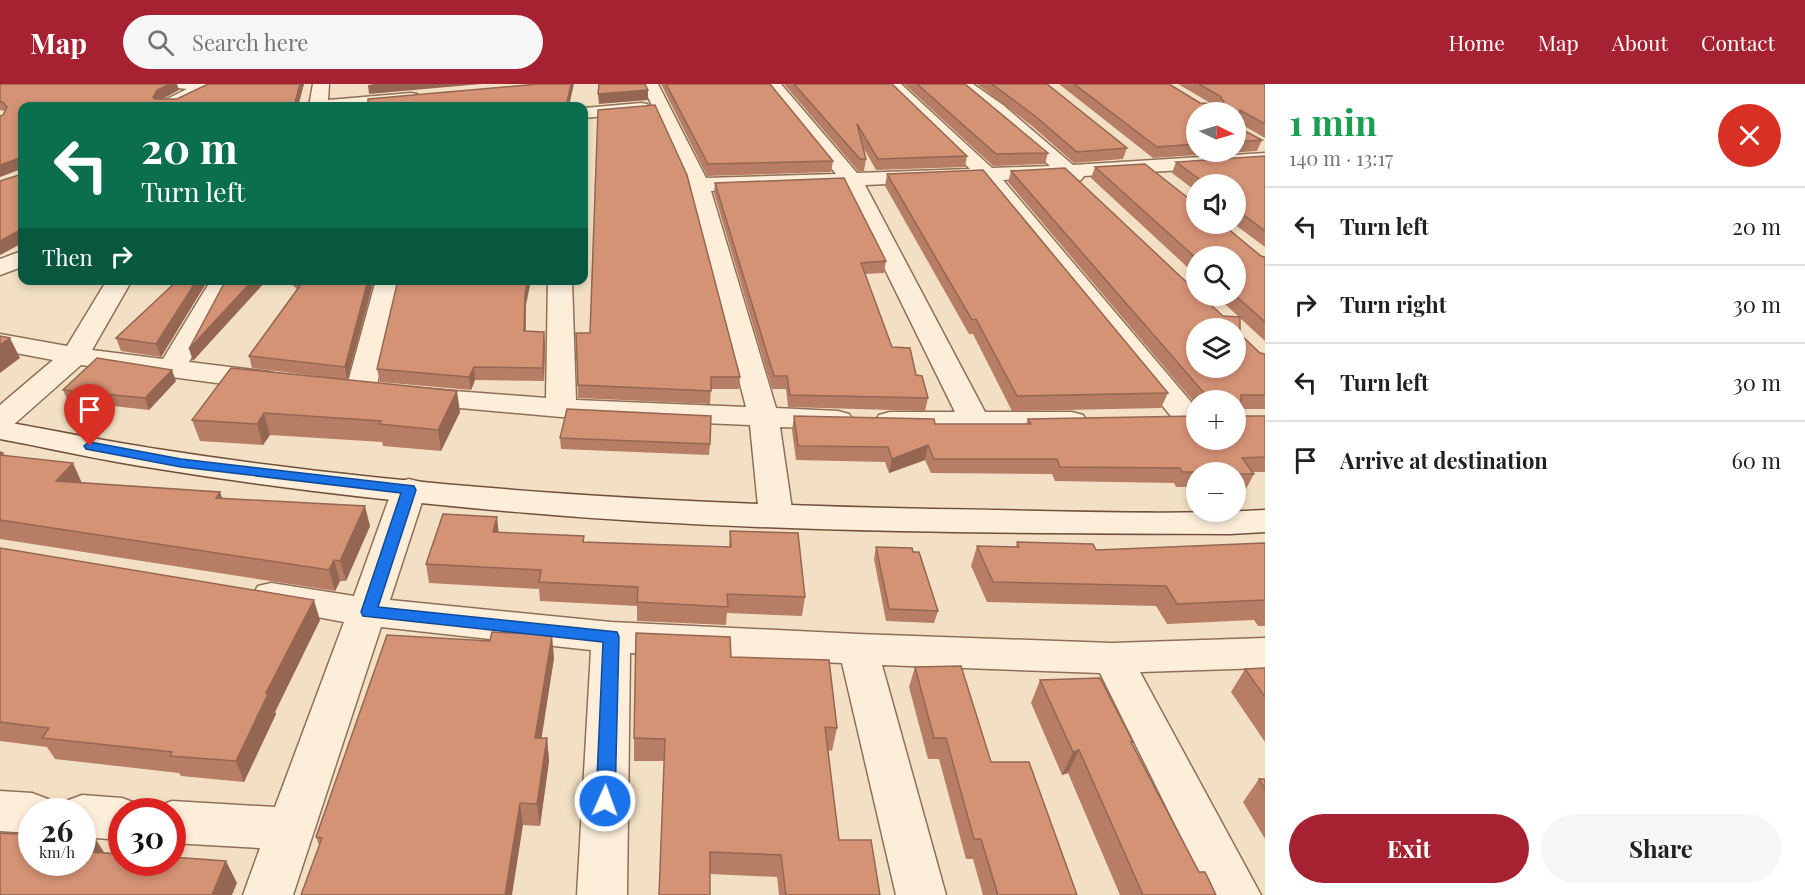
<!DOCTYPE html>
<meta charset="utf-8">
<style>
:root{--surface:#fff;--page:#f6f6f6;--text:#202124;--muted:#757577;--line:#e0e0e0;--accent:#a62131}
body{margin:0;font-family:"Playfair Display",serif;background:var(--page);color:var(--text);height:100vh;display:flex;flex-direction:column;font-size:22px;white-space:nowrap}
*{box-sizing:border-box;margin:0}
p{font-size:20px;color:var(--muted)}
.icon{flex:none;width:33px;height:33px;fill:none;stroke:currentColor;stroke-width:2;stroke-linecap:round;stroke-linejoin:round}
.map{position:relative;flex:1;overflow:hidden}
.sheet{display:flex;flex-direction:column;background:var(--surface);width:540px}
.sheet>*{flex:none}
.hud{position:absolute;left:18px;top:18px;width:570px;height:183px;border-radius:12px;box-shadow:0 3px 9px #0003;background:#0b6e4f;color:#fff;overflow:hidden}
.needle{width:39px;rotate:95deg}
.fabs{position:absolute;left:1186px;top:18px;display:grid;gap:12px}
.fabs a{display:grid;place-items:center;width:60px;height:60px;border-radius:50%;background:var(--surface);box-shadow:0 3px 9px #0003;font-size:30px}
.speed{position:absolute;left:18px;top:714px;display:flex;gap:12px;font-size:30px;font-weight:700;text-align:center}
.speed>*{display:grid;place-content:center;width:78px;height:78px;border-radius:50%;background:var(--surface);box-shadow:0 3px 9px #0003;line-height:1}
.speed small{font-size:15px;font-weight:400}
.speed .limit{border:9px solid #d22;background:#fff;color:#111}
.pin{position:absolute;display:grid;place-items:center;width:51px;height:51px;color:#fff;margin:-62px -26px;border-radius:50% 50% 50% 0;rotate:-45deg;box-shadow:0 0 6px #0007}
.pin .icon{rotate:45deg}
.me{position:absolute;width:66px;margin:-33px;rotate:2deg;stroke-linejoin:round;filter:drop-shadow(0 0 4px #0008)}
.turn{display:flex;align-items:center;gap:21px;height:126px;padding:0 24px;font-size:27px}
.turn .icon{width:78px;height:78px;stroke-width:2.5}
.turn b{display:block;font-size:42px;line-height:51px}
.then{display:flex;align-items:center;height:57px;padding:0 24px;background:#0003;gap:12px;font-size:22px}
.round{display:grid;place-items:center;flex:none;width:63px;height:63px;border-radius:32px;background:var(--page)}
.headline{display:flex;align-items:center;justify-content:space-between;height:102px;padding:0 24px}
h1{font-size:36px;font-weight:700;line-height:45px;color:#1e9e55}
.action{display:flex;gap:12px;margin-top:auto;padding:12px 24px}
.action a{flex:1;height:69px;border-radius:36px;background:var(--accent);color:#fff;font-size:24px;font-weight:700;line-height:69px;text-align:center}
.action a+a{background:var(--page);color:var(--text)}
ul{padding:0;list-style:none}
li{display:flex;align-items:center;gap:18px;height:78px;padding:0 24px;border-top:2px solid var(--line)}
li div{flex:1}
li b{display:block;font-size:22px}
li em{font-style:normal}
header{display:flex;align-items:center;gap:36px;box-sizing:border-box;height:84px;padding:0 30px;background:var(--accent);color:#fff}
header strong{font-size:28px}
nav{display:flex;gap:33px;margin-inline-start:auto;font-size:21px}
.search{width:420px;height:54px;background:var(--page);display:flex;align-items:center;gap:15px;box-sizing:border-box;padding:0 21px;border-radius:33px;color:var(--muted);font-size:22px}
main{display:flex;flex:1;min-height:0}
.map>svg:first-child{display:block}
</style>
<header>
<strong>Map</strong>
<div class="search"><svg class="icon" aria-label="search" viewBox="0 0 24 24"><circle cx="10" cy="10" r="6"/><path d="M15 15l6 6"/></svg>Search here</div>
<nav><a>Home</a><a>Map</a><a>About</a><a>Contact</a></nav>
</header>
<main>
<div class="map">
<svg width="1265" height="811" viewBox="0 0 1265 811">
<rect width="100%" height="100%" fill="#f3e0c4"/>
<g fill="none" stroke-linecap="round" stroke-linejoin="round">
<g stroke="#906f58" stroke-width="3">
<path id="street" d="M176,0H214L216,2L213,6L180,22H158L161,18L187,5L178,4Z
M313,0H329L328,16L411,9L417,10L420,14L417,18C383,26 344,22 309,22Z
M642,0H658L706,94L836,90L764,0H781L857,89L970,85L883,0H901L992,84L1050,82L991,29L954,0H973L1003,21L1073,81L1265,69V81L1084,92L1081,96L1074,98L1063,93L1003,96L1197,325V342L1189,344L1178,341L981,96L865,101L985,328H1072L1083,331L1087,337L1083,343L1072,346H984L976,348L968,346H890L879,343L875,337L879,331L890,328H955L844,102L711,107L776,324L838,327L849,330L853,336L849,342L838,345L780,343L793,432L788,440L776,443L764,440L759,432L750,341L561,333L404,319L399,313L404,307L414,304L546,314L548,196H572L576,316L746,323L689,101Z
M641,19L647,20L650,24L647,28L584,34V24Z
M22,167V183L0,191V175Z
M107,196H132L92,266L163,275L211,196H236L189,278L270,288L280,291L284,297L280,303L270,306L81,281L11,343L0,346V321L53,276L0,266V250L67,262Z
M376,196H401L375,309L370,315L360,318L350,315L345,309Z
M409,395L421,398L426,406L390,516L611,538L858,550L1112,559L1265,554V584L1140,588L1261,811H1210L1100,589L882,581L946,811H896L842,579L630,569L627,811H577L591,566L381,543L293,811H243L260,764L172,759V728H154L156,723L172,717L275,723L344,538L258,522L252,512L258,502L271,499L354,512L392,406L397,398Z
M0,707L32,709L48,715L54,728H32V749L0,747Z
M82,711L122,714L138,720L142,728H122V756L82,753V728H61L66,717Z"/>
</g>
<g stroke="#72503b" stroke-width="3">
<path id="secondary" d="M0,337C52,346 104,357 157,365C414,405 674,420 933,425C1044,426 1156,432 1265,426V448L1230,450C996,449 762,449 529,429C405,419 281,405 159,385C105,377 53,365 0,355Z"/>
</g>
<use href="#street" fill="#fceed9" fill-rule="evenodd"/>
<use href="#secondary" fill="#fceed9" fill-rule="evenodd"/>
</g>
<path fill="#b77e65" fill-rule="evenodd" d="M0,0L179,6L163,15H177L208,0H304L298,22H22V159L0,171V97L19,91V86L0,93L3,31L5,27L0,26Z
M661,0H770L833,77L831,88L707,92Z
M784,0H892L967,72L965,83L876,86L863,63L866,75L864,87H858Z
M904,0H965L1048,69L1045,80L993,82Z
M977,0H1047L1127,64L1123,75L1074,79L1032,42Z
M1059,0H1169L1200,19L1212,20L1178,0H1265V54L1239,39V44L1262,56L1257,67L1153,74ZM1197,28H1236V68H1197Z
M1265,72V163L1234,140H1236V100H1197V108L1172,89L1176,78Z
M1095,83L1192,117L1197,140L1261,172L1265,173V257L1240,234V250L1260,269L1265,270V325H1241V332H1265V388H1252L1254,390L1246,405L1236,404V388H1197V403H1176L1174,399L1055,397L1052,390L931,389L925,376L889,389L885,378L796,376L792,346L794,332L935,340H1026L1028,335L1197,356L1236,316H1197V322L1008,98L1011,87L1223,232L1239,233L1216,212H1236L1197,172V192L1091,94Z
M887,90L1168,309L1161,324L1012,327L973,250H969L885,102Z
M715,99L886,177L884,189L865,190L892,263L916,291L928,314L925,327L788,323L786,305H772L714,109Z
M178,196H208L161,273L121,267L116,254Z
M287,196H374L347,296L252,284L249,272L297,205Z
M526,221V247L545,260L544,297L475,296L471,306L380,298L377,285Z
M576,249L740,293L739,305H711L710,320L578,314Z
M231,284L460,328L441,367L383,362L382,358L270,351L263,361L200,357L192,336Z
M176,297L149,326L68,317L63,306Z
M560,354L710,360L709,371L561,365Z
M0,368L3,369L5,372L82,399L220,408L222,414L370,442L346,497H340L335,507L0,455Z
M730,447L805,513L802,532L727,529L726,541L637,537V522L540,517L539,505L429,499L426,480L499,448L584,458L729,463Z
M1017,458L1096,466L1265,459V542H1258L1254,536L1167,540L1156,522L987,518L971,482L977,462L1016,463Z
M876,463L913,468L938,527L934,539L886,537L874,475Z
M0,464L320,536L275,628L276,630L244,698L181,692L179,689L55,675L47,663L0,657Z
M731,573L837,644L832,667L828,666L839,756L880,811H779L777,793L710,790L664,677H634V654Z
M554,574L541,654H547L549,677L540,742L523,741L319,761L316,753Z
M915,583L991,678L1077,811H983L973,775H966L939,675H928L909,603Z
M1265,584V658L1231,608L1245,585Z
M1040,596L1133,658L1132,660L1199,788L1216,811H1120L1068,689L1062,691L1031,619Z
M1259,695H1265V755L1243,718Z"/>
<path fill="#956753" d="M170,0H177L179,6L160,16L156,22L153,13L157,6Z
M300,0H304L298,22H294Z
M374,0H481L369,10L368,1Z
M571,0H574L569,22H566Z
M648,6V16L599,20L598,10Z
M19,74L22,84L0,93V81Z
M22,145V159L0,171V157Z
M197,196H208L161,273L156,260Z
M253,196H267L193,277L189,265Z
M368,196H374L347,296L345,283Z
M528,196H531L526,221L525,260L524,247L525,209Z
M544,248L545,260L544,297L543,284Z
M10,254L20,274L0,289V261Z
M474,283L475,296L471,306L469,293Z
M172,286L176,297L149,326L145,314Z
M457,307L460,328L441,367L438,346Z
M264,329L270,351L263,361L257,340Z
M928,361L925,376L889,389L892,375Z
M73,379L82,399L56,397Z
M220,408L227,428L216,414Z
M365,422L370,442L346,497L340,477Z
M497,433L499,451L493,448Z
M334,476L340,497L335,507L329,486Z
M314,516L320,536L275,628L276,630L244,698L236,677L266,609Z
M552,551L554,574L538,677L535,654Z
M547,654L549,677L540,742L537,720Z
M1079,666L1068,689L1062,691L1073,668Z
M520,719L523,741L512,811H505Z
M95,754L109,776L88,768Z
M226,777L237,799L232,811H212Z"/>
<path fill="#d59376" stroke="#956753" stroke-width="1.5" fill-rule="evenodd" d="M0,0H170L157,6L153,13L155,15H177L208,0H300L294,22H22V145L0,157V97L19,91V74L0,81V32L3,31L7,23L3,18H0Z
M538,0H571L566,22H368V15Z
M599,0H645L648,6L598,10Z
M666,0H770L833,77L708,80Z
M794,0H892L967,72L878,75L857,40L866,75H860Z
M917,0H965L1048,69L996,70Z
M992,0H1047L1127,64L1077,68L1035,32Z
M1074,0H1169L1200,19L1222,20L1224,18L1220,12L1199,0H1265V40L1240,26L1239,44L1262,56L1236,58V28H1197V60L1157,63Z
M655,21L687,91L740,293H711V307L578,301L576,249H590L598,26Z
M1265,72V147L1237,126H1236V100H1203V98L1176,78Z
M1145,80L1192,117L1197,118V140H1222L1261,172L1265,173V238L1236,212V172H1197V175L1095,83Z
M1065,84L1197,208V212H1201L1223,232L1240,233V250L1260,269L1265,270V311H1241V332H1265V373L1242,374L1254,390H1236V388H1182L1180,384L1060,383L1057,375H934L928,361L892,375L888,363L798,362L794,332L934,335L935,340H1031L1028,335L1197,332V356H1236V316H1205V310L1011,87ZM1197,244H1236V284H1197Z
M983,86L1168,309L1017,312L976,235L972,236L887,90Z
M844,94L886,177L861,179L892,263L910,264L916,291L922,292L928,314L790,311L787,292H774L715,99Z
M178,196H197L156,260L116,254Z
M226,196H253L189,265Z
M299,196H368L345,283L249,272L302,199Z
M398,196H528L525,209L524,247L544,248L543,284L474,283L469,293L377,285Z
M0,252L10,254L0,261Z
M97,274L172,286L145,314L63,306Z
M231,284L457,307L438,346L379,340L381,337L264,329L257,340L192,336Z
M567,325L711,332L710,360L560,354Z
M0,368L3,369L0,371L73,379L56,397L220,408L216,414L365,422L340,477L334,476L329,486L0,436Z
M443,430L497,433L493,448L584,452L583,458L731,463L730,447L798,449L805,513L727,510L728,523L637,518L638,503L539,498L541,486L426,480Z
M1017,458L1093,460L1096,466L1265,459V516L1177,520L1166,502L993,498L977,462L1019,463Z
M876,463L912,464L913,468H919L938,527L889,525Z
M0,464L314,516L266,609L268,610L236,677L170,672L172,668L42,654L49,644L0,638Z
M492,548L552,551L535,654H547L537,720L520,719L505,811H301L322,754L316,753L387,551L490,557Z
M636,549L730,553L731,573L829,576L837,644L825,643L839,756H871L880,811H786L781,771L710,768V811H659L665,655L634,654Z
M961,582L991,678H1029L1077,811H998L981,755H974L946,654H934L915,583Z
M1265,584V613L1245,585Z
M1100,594L1133,658H1131L1199,788H1205L1216,811H1143L1079,666L1073,668L1040,596Z
M1259,695H1265V705Z
M0,749L32,751V778H82V753L95,754L88,768L122,770V778H172V773L226,777L212,811H0Z"/>
<path fill="#1a73e8" stroke="#114b97" stroke-width="1.5" d="M90,358L181,375L414,402L416,406L378,523L617,548L619,553L615,717L612,723L605,725L599,723L596,717L603,558L363,532L361,528L401,409L181,383L86,365L84,362L86,360Z"/>
</svg>
<div class="fabs">
<a><svg class="needle" viewBox="-14 -14 28 28"><path d="M0-13l5 13h-10z" fill="#e53935"/><path d="M0 13l5-13h-10z" fill="#757577"/></svg></a>
<a><svg class="icon" aria-label="sound" viewBox="0 0 24 24"><path d="M4 9h4l5-4v14l-5-4H4zM17 9q2 3 0 6"/></svg></a>
<a><svg class="icon" aria-label="search" viewBox="0 0 24 24"><circle cx="10" cy="10" r="6"/><path d="M15 15l6 6"/></svg></a>
<a><svg class="icon" aria-label="layers" viewBox="0 0 24 24"><path d="M12 4l9 5-9 5-9-5zM3 14l9 5 9-5"/></svg></a>
<a>+</a>
<a>−</a>
</div>
<div class="speed"><div>26<small>km/h</small></div><div class="limit">30</div></div>
<div class="pin" style="left:90px;top:362px;background:#d93025"><svg class="icon" aria-label="arrive" viewBox="0 0 24 24"><path d="M6 21V4h12l-3 4 3 4H6"/></svg></div>
<svg class="me" style="left:605px;top:717px" viewBox="-20 -20 40 40"><circle r="17" fill="#1a73e8" stroke="#fff" stroke-width="3"/><path d="M0-11L8 9 0 5-8 9z" fill="#fff"/></svg>
<div class="hud">
<div class="turn"><svg class="icon" aria-label="left" viewBox="0 0 24 24"><path d="M17 20v-9H6M10 6l-5 5 5 5"/></svg><div><b>20 m</b>Turn left</div></div>
<div class="then">Then<svg class="icon" aria-label="right" viewBox="0 0 24 24"><path d="M7 20v-9h11M14 6l5 5-5 5"/></svg></div>
</div>
</div>
<section class="sheet">
<div class="headline"><div><h1>1 min</h1><p>140 m · 13:17</p></div><a class="round" style="background:#d93025;color:#fff"><svg class="icon" aria-label="close" viewBox="0 0 24 24"><path d="M6 6l12 12M18 6L6 18"/></svg></a></div>
<ul>
<li><svg class="icon" aria-label="left" viewBox="0 0 24 24"><path d="M17 20v-9H6M10 6l-5 5 5 5"/></svg><div><b>Turn left</b></div><em>20 m</em></li>
<li><svg class="icon" aria-label="right" viewBox="0 0 24 24"><path d="M7 20v-9h11M14 6l5 5-5 5"/></svg><div><b>Turn right</b></div><em>30 m</em></li>
<li><svg class="icon" aria-label="left" viewBox="0 0 24 24"><path d="M17 20v-9H6M10 6l-5 5 5 5"/></svg><div><b>Turn left</b></div><em>30 m</em></li>
<li><svg class="icon" aria-label="arrive" viewBox="0 0 24 24"><path d="M6 21V4h12l-3 4 3 4H6"/></svg><div><b>Arrive at destination</b></div><em>60 m</em></li>
</ul>
<div class="action"><a>Exit</a><a>Share</a></div>
</section>
</main>
